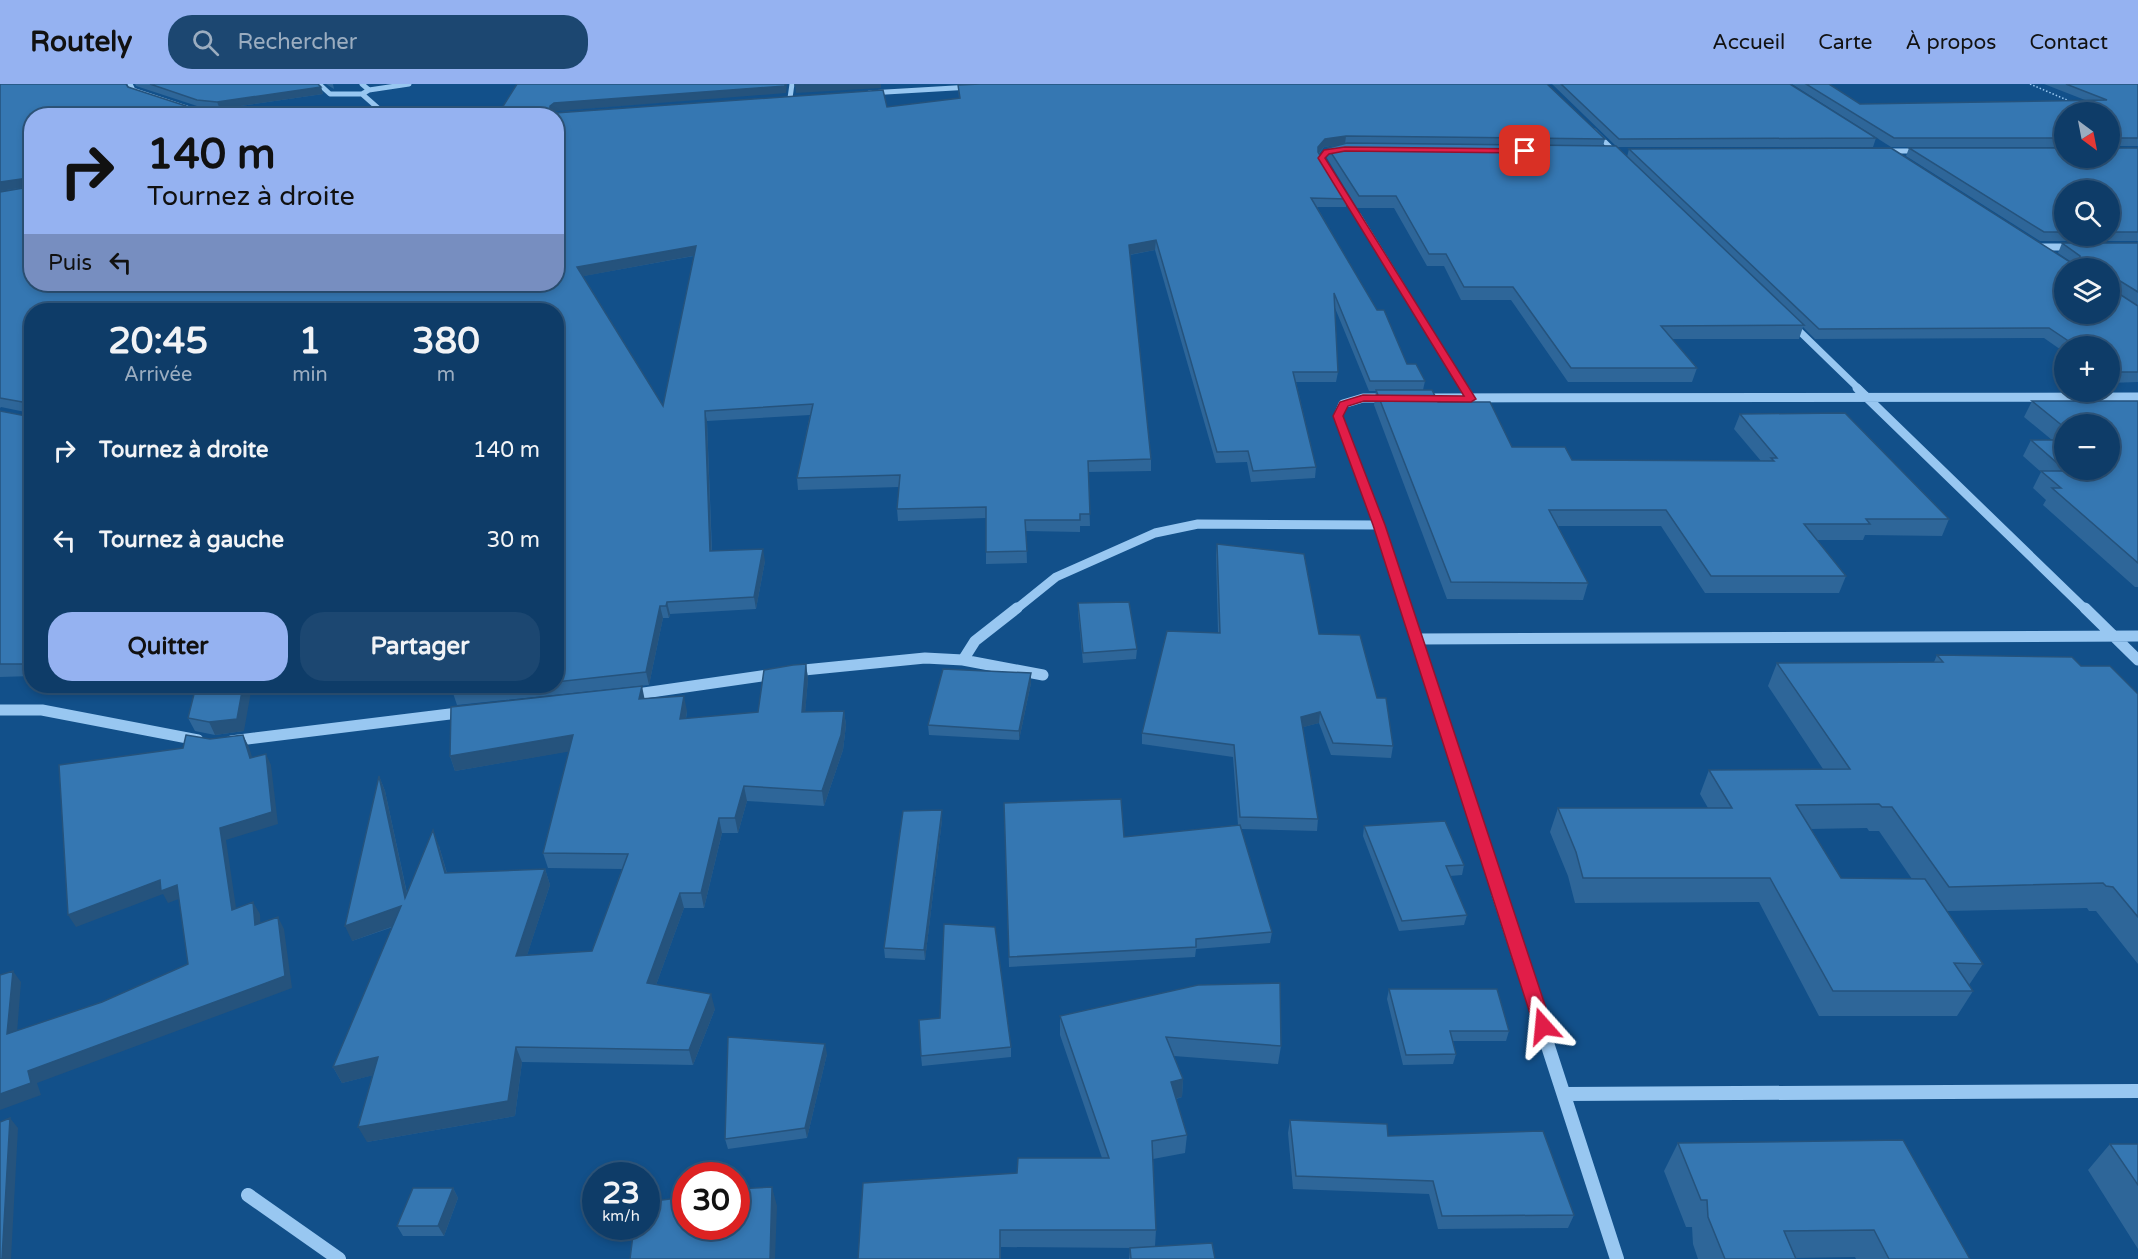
<!DOCTYPE html>
<html lang="fr">
<meta charset="utf-8">
<style>
:root{--surface:#0e3c68;--page:#1c4771;--text:#f1f3f6;--muted:#9badc0;--line:#2e567c;--accent:#95b2f1}
body{margin:0;font-family:"Varela Round",sans-serif;background:var(--page);color:var(--text);height:100vh;display:flex;flex-direction:column;font-size:22px;white-space:nowrap}
*{box-sizing:border-box;margin:0}
p{font-size:20px;color:var(--muted)}
.icon{flex:none;width:33px;height:33px;fill:none;stroke:currentColor;stroke-width:2;stroke-linecap:round;stroke-linejoin:round}
.map{position:relative;flex:1;overflow:hidden}
.sheet{position:absolute;left:24px;top:219px;width:540px;height:390px;display:flex;flex-direction:column;background:var(--surface);border-radius:24px;box-shadow:0 3px 9px #0003,0 0 0 2px var(--line)}
.sheet>*{flex:none}
.guide{position:absolute;left:24px;top:24px;width:540px;height:183px;border-radius:24px;box-shadow:0 3px 9px #0003,0 0 0 2px var(--line);background:#95b2f1;color:#111;overflow:hidden}
.needle{width:39px;rotate:148deg}
.controls{position:absolute;left:2054px;top:18px;display:grid;gap:12px}
.controls a{display:grid;place-items:center;width:66px;height:66px;border-radius:50%;background:var(--surface);box-shadow:0 3px 9px #0003,0 0 0 2px var(--line);font-size:30px}
.speed{position:absolute;left:582px;top:1078px;display:flex;gap:12px;font-size:30px;font-weight:700;text-align:center}
.speed>*{display:grid;place-content:center;width:78px;height:78px;border-radius:50%;background:var(--surface);box-shadow:0 3px 9px #0003,0 0 0 2px var(--line);line-height:1}
.speed small{font-size:15px;font-weight:400}
.speed .limit{border:9px solid #d22;background:#fff;color:#111}
.pin{position:absolute;display:grid;place-items:center;width:51px;height:51px;color:#fff;margin:-26px;border-radius:12px;box-shadow:0 3px 9px #0006}
.me{position:absolute;width:66px;margin:-33px;rotate:342deg;stroke-linejoin:round;filter:drop-shadow(0 0 4px #0008)}
.turn{display:flex;align-items:center;gap:21px;height:126px;padding:0 24px;font-size:27px}
.turn .icon{width:78px;height:78px;stroke-width:2.5}
.turn b{display:block;font-size:42px;line-height:51px}
.then{display:flex;align-items:center;height:57px;padding:0 24px;background:#0003;gap:12px;font-size:22px}
.eta{display:flex;justify-content:space-evenly;align-items:center;height:102px;text-align:center}
.eta b{font-size:36px;font-weight:700;line-height:42px}
.button{display:flex;gap:12px;margin-top:auto;padding:12px 24px}
.button a{flex:1;height:69px;border-radius:24px;background:var(--accent);color:#111;font-size:24px;font-weight:700;line-height:69px;text-align:center}
.button a+a{background:var(--page);color:var(--text)}
ul{padding:0;list-style:none}
li{display:flex;align-items:center;gap:18px;height:90px;padding:0 24px}
li div{flex:1}
li b{display:block;font-size:22px}
li em{font-style:normal}
header{display:flex;align-items:center;gap:36px;box-sizing:border-box;height:84px;padding:0 30px;background:var(--accent);color:#111}
header strong{font-size:28px}
nav{display:flex;gap:33px;margin-inline-start:auto;font-size:21px}
.search{width:420px;height:54px;background:var(--page);display:flex;align-items:center;gap:15px;box-sizing:border-box;padding:0 21px;border-radius:24px;color:var(--muted);font-size:22px}
.map>svg:first-child{display:block}
</style>
<header>
<strong>Routely</strong>
<div class="search"><svg class="icon" aria-label="search" viewBox="0 0 24 24"><circle cx="10" cy="10" r="6"/><path d="M15 15l6 6"/></svg>Rechercher</div>
<nav><a>Accueil</a><a>Carte</a><a>À propos</a><a>Contact</a></nav>
</header>
<div class="map">
<svg width="2138" height="1175" viewBox="0 0 2138 1175">
<rect width="100%" height="100%" fill="#12508a"/>
<g fill="none" stroke-linecap="round" stroke-linejoin="round">
<path stroke="#98c7f1" stroke-width="1.5" stroke-dasharray="1.5 2" stroke-linecap="butt" d="M2030,0L2074,19"/>
<path stroke="#98c7f1" stroke-width="5" d="M130,0L133,6L199,28L239,32
M319,0L330,10H362L369,6L362,0
M369,6L409,0
M869,9L971,3
M362,10L387,32
M790,14L792,0
M1594,47L1619,72
M1884,67H1923
M1328,85L1321,74L1326,68L1341,65
M1340,103L1359,134"/>
<path stroke="#98c7f1" stroke-width="7" d="M1358,132L1465,305
M2038,163H2075
M1792,240L1859,305"/>
<path stroke="#98c7f1" stroke-width="9" d="M1464,304L1471,315
M1857,304L2086,526
M1388,314H1363L1343,320L1338,332L1379,441L1406,526
M1424,314L2138,313
M1015,526L1056,493L1155,449L1198,440L1379,441"/>
<path stroke="#98c7f1" stroke-width="11" d="M1406,524L1499,810
M2085,524L2138,576
M1416,555L2138,552
M963,576L975,557L1017,524
M794,587L925,574L963,576L1043,591
M630,611L775,590
M0,626H42L198,656
M231,657L466,628"/>
<path stroke="#98c7f1" stroke-width="14" d="M1498,808L1617,1175
M1565,1010L2138,1007
M248,1111L339,1175"/>
</g>
<path fill="#2e6699" fill-rule="evenodd" d="M135,0H318L321,3L323,10L220,25L200,23L136,2Z
M326,0H333L334,5Z
M1552,0H1790L1876,54L1873,63H1617Z
M1792,0H1829L1860,20L2085,16L2044,0H2138V62H2111L2112,64H2138V157H2040L1906,72L1909,64L2109,74L2064,28V63H1891ZM2064,106H2109V152H2064Z
M958,1L1605,55L1603,62L1627,73L1629,65L2073,179L2058,169L2062,159H2138V298L2109,299V262H2064V268L2044,254L1815,255L1803,243L1799,255H1672L1697,284L1692,298H1568L1511,216H1461L1444,182H1427L1394,124H1357L1327,74L1328,64L1337,61L1324,63L1319,70L1347,115L1346,123H1317L1407,280L1425,297L1423,306L1438,318L1512,363L1572,376L1761,377L1734,345L1740,330L1949,435L1942,452L1865,451L1863,456H1817L1846,492L1839,509H1705L1661,442H1558L1588,499L1583,516L1447,515L1374,321L1376,307H1369L1335,224L1338,288L1336,298H1296L1316,383L1315,394L1251,398L1247,378L1216,379L1155,166L1130,171L1151,375V387L1088,388L1090,442H1080V448L1026,447L1027,479L986,480V434L898,437L897,425L899,403L798,406L797,394L810,331L707,337L712,467L765,477L756,525L670,530L669,534H663L649,601L457,621L453,609V602H556V226H32V592L0,593V327L26,332L30,329L1,323L0,324V108L29,103L0,107L32,32V200H556L497,32L786,9L556,27L553,28L887,23L959,14ZM694,172L663,322L583,192Z
M2032,317H2138V503H2135L2043,421L2046,416L2033,404L2041,388L2023,372L2031,356H2052L2024,333ZM2064,340L2109,386H2064Z
M1217,460L1319,550L1377,614L1393,662L1391,674L1331,671L1319,639L1303,643L1318,735L1317,747L1241,745L1272,848L1270,859L1196,865L1195,873L1009,883L1004,719L1124,753L1238,741L1233,673L1142,660V649L1218,549L1216,471Z
M1078,519L1137,565L1136,575L1083,579L1078,529Z
M1937,571L2081,582L2138,610V880L2096,827H2089L2087,824L1947,827L1983,880L1969,901L1973,907L1957,932H1819L1759,818L1575,819L1568,792L1550,748L1558,724H1708L1700,710L1709,686L1823,685L1768,602L1777,579L1934,578ZM1867,744L1869,747H1879L1912,795L1841,794L1810,745Z
M806,580L808,595L805,628L844,627L846,641L843,666L824,722L747,717L738,749H722L704,824H684L656,901L715,925L693,981L522,978L515,1032L367,1058L373,991L342,999L333,983L393,843L352,857L379,692L385,707L407,809L439,762L447,789L545,785L550,801L527,871L592,867L622,785L548,784L543,769L569,667L455,687L450,672L645,615L687,627L686,635L758,628Z
M1031,589V599L1019,656L929,651L928,641Z
M196,602L244,647L215,651L195,647L188,634Z
M942,726V736L925,876L885,874L884,864Z
M1364,742L1464,781L1462,791L1450,792L1467,831L1464,841L1399,847L1363,752Z
M1389,905L1509,947L1506,957H1453L1456,970L1453,980L1403,981L1387,915Z
M1060,932L1281,962L1278,980L1174,972L1183,995L1182,1013L1176,1015L1187,1051L1185,1069L1153,1075L1156,1146L1155,1162L1215,1175H1129L1130,1164H1134L1001,1163V1175H858L1017,1089L1102,1074L1060,951Z
M940,934L1011,963V973L922,982L921,972Z
M827,970L807,1054L728,1065L725,1055Z
M1290,1036L1574,1131L1568,1144L1438,1145L1429,1110L1293,1105L1288,1049Z
M1678,1059L1970,1175H1856L1855,1173L1796,1174V1175H1698L1693,1160L1692,1143H1686L1664,1087Z
M2110,1060H2138V1165L2088,1086Z
M453,1104L458,1114L444,1152H403L397,1142Z"/>
<path fill="#25537d" d="M787,0L786,9L556,27L552,29L550,27V22L554,19Z
M818,0H881V4L796,9L795,1Z
M321,3L323,10L220,25L217,18Z
M1346,52L1345,60L1324,63L1317,71L1318,63L1325,55Z
M28,94L32,102L0,107V98Z
M1156,156L1155,166L1128,171L1129,161Z
M696,162L698,171L579,193L577,183Z
M2117,195L2112,204L2109,205V196Z
M705,327L707,337L712,479L710,467Z
M763,465L765,477L756,525L754,513Z
M667,518L670,530L669,534L666,522Z
M660,522L663,534L649,601L646,588Z
M806,580L808,595L804,642L802,628Z
M1031,589V599L1019,656V647Z
M243,602H252L244,647L215,651L209,638Z
M642,602L645,617L639,615Z
M684,612L687,627L683,650L680,635Z
M844,627L846,641L843,666L824,722L822,707Z
M1320,628L1319,639L1300,644L1301,633Z
M243,651L249,663L256,686L250,674Z
M573,651L578,666L455,687L450,672Z
M266,670L271,681L278,740L226,756L238,837L232,826L220,744Z
M379,692L385,707L411,829L405,814Z
M744,702L747,717L738,749L735,734Z
M942,726V736L925,876L924,866Z
M719,734L722,749L704,824L701,809Z
M433,746L439,762L451,804L445,789Z
M545,785L550,801L522,887L516,872Z
M160,796L177,801L184,813L168,819L163,810L76,843L68,831Z
M680,809L684,824L651,915L647,899Z
M253,818L260,830L261,853L255,841Z
M401,822L408,837L352,857L345,842Z
M278,833L284,845L292,904L37,999L41,1011L0,1026V1010L28,987Z
M13,887L21,898L16,962L7,950Z
M711,910L715,925L693,981L689,966Z
M825,960L827,970L807,1054L805,1044Z
M516,963L522,978L515,1032L367,1058L358,1043Z
M378,973L386,988L342,999L333,983Z
M1183,995L1182,1013L1169,1016L1171,998Z
M10,1034L18,1044L11,1175H2Z
M772,1103L777,1122L775,1175H770Z
M453,1104L458,1114L444,1152L438,1142Z"/>
<path fill="#3577b2" stroke="#25537d" stroke-width="1.5" fill-rule="evenodd" d="M0,0H126L128,3L186,22L196,32H32V97L28,94L0,98Z
M150,0H318L321,3L217,18L197,16Z
M517,0H785V2L554,19L550,22V27L555,29L883,6L887,23L960,14L958,1L980,0H1547L1605,55L1346,52L1325,55L1318,63V68L1347,115L1311,114L1377,226H1384L1407,280H1416L1425,297H1370L1334,209L1338,288H1293L1316,383L1253,387L1248,367L1217,368L1156,156L1129,161L1151,375L1088,377L1090,430H1080V436H1025L1027,467L986,468V423L897,425L900,391L797,394L813,320L705,327L710,467L763,465L754,513L667,518L666,522H660L646,588L556,598V397L565,392L556,393V226H32V322L28,319L0,314V108L29,103L32,100V200H556V32H497ZM696,162L663,322L577,183Z
M795,0H818L795,1Z
M1561,0H1790L1876,54L1619,55Z
M1806,0H1829L1860,20L2107,16L2066,0H2138V54H2113L2109,57V28H2064V54H1894Z
M1347,59L1616,62L1804,241L1661,242L1697,284H1571L1513,203H1464L1446,170H1429L1396,112H1359L1328,64Z
M2109,60L2112,64H2138V148H2109V106H2064V148H2044L1909,64H2064V74H2109Z
M1891,64L2073,180L2080,178V172L2062,159H2138V208L2117,195L2109,196L2110,204L2138,222V288H2113L2109,286V262H2076L2049,244L1819,245L1629,65ZM2064,184H2109V230H2064Z
M1376,306H1432L1438,318H1490L1512,363H1565L1572,376L1774,377L1771,374H1777L1740,330L1845,329L1949,435H1866L1870,440H1804L1846,492H1711L1666,426H1549L1588,499L1451,498Z
M2032,317H2138V479L2052,404H2061L2041,387H2067L2065,386H2109V340H2064V343Z
M0,327L26,332L32,328V580H0Z
M2031,356H2064V385Z
M1217,460L1304,470L1319,550L1360,551L1377,614H1386L1393,662L1333,659L1320,628L1301,633L1318,735L1240,733L1234,661L1142,649L1167,547L1220,549Z
M1129,518L1137,565L1083,569L1078,519Z
M1937,571L2072,573L2081,582H2110L2138,610V833L2113,803L2106,802L2103,799L1949,803L1892,723H1882L1879,720L1796,721L1841,794L1925,795L1983,880L1954,879L1973,907H1833L1770,794H1583L1576,768L1558,724H1732L1709,686L1850,685L1777,579L1943,578Z
M806,580L802,628L844,627L841,651L822,707L744,702L735,734H719L701,809H680L647,899L711,910L689,966L516,963L508,1017L358,1043L378,973L333,983L401,822L345,842L379,692L405,814L433,746L445,789L545,785L516,872L592,867L628,770L543,769L573,651L450,672L451,623L642,602L639,615L684,612L680,635L758,628L764,586L793,581Z
M943,585L1031,589L1019,647L928,641Z
M196,602H243L237,635L209,638L188,634Z
M453,602H521L453,609Z
M186,651L210,655L243,651L250,674L266,670L272,728L220,744L232,826L253,818L255,841L278,833L285,892L28,987L31,999L0,1010V891L13,887L7,950L102,918L188,880L177,801L161,807L160,796L68,831L59,681L183,664Z
M1121,715L1124,753L1240,741L1272,848L1196,855V863L1009,873L1004,719Z
M942,726L924,866L884,864L903,727Z
M1445,737L1464,781L1446,782L1467,831L1402,837L1364,742Z
M944,840L995,843L1011,963L921,972L919,936L940,934Z
M1280,899L1281,962L1166,953L1183,995L1171,998L1187,1051L1152,1057L1156,1146H1000V1175H858L863,1099L1017,1089L1018,1074H1109L1060,932L1198,901Z
M1389,905H1497L1509,947H1450L1456,970L1406,971Z
M728,953L825,960L805,1044L725,1055Z
M10,1034L2,1175H0V1038Z
M1290,1036L1387,1040L1388,1052L1543,1047L1574,1131L1442,1132L1433,1097L1296,1092Z
M1903,1056L1970,1175H1889L1874,1146L1784,1147L1796,1175H1725L1708,1133L1707,1116H1701L1678,1059Z
M2110,1060H2138V1101Z
M772,1103L770,1175H630L634,1143H646V1118L686,1113V1143H736V1105Z
M413,1104H453L438,1142H397Z
M1212,1159L1215,1175H1131L1130,1164Z"/>
<path fill="#e11d48" stroke="#92132f" stroke-width="1.5" d="M1345,63L1525,65L1528,67L1525,69L1345,67L1329,70L1325,74L1476,315L1471,318L1364,317L1348,322L1343,332L1385,441L1552,942L1549,947L1543,949L1536,947L1534,942L1373,441L1333,332L1340,318L1363,311L1464,312L1318,74L1324,66Z"/>
</svg>
<div class="controls">
<a><svg class="needle" viewBox="-14 -14 28 28"><path d="M0-13l5 13h-10z" fill="#e53935"/><path d="M0 13l5-13h-10z" fill="#9badc0"/></svg></a>
<a><svg class="icon" aria-label="search" viewBox="0 0 24 24"><circle cx="10" cy="10" r="6"/><path d="M15 15l6 6"/></svg></a>
<a><svg class="icon" aria-label="layers" viewBox="0 0 24 24"><path d="M12 4l9 5-9 5-9-5zM3 14l9 5 9-5"/></svg></a>
<a>+</a>
<a>−</a>
</div>
<div class="speed"><div>23<small>km/h</small></div><div class="limit">30</div></div>
<div class="pin" style="left:1525px;top:67px;background:#d93025"><svg class="icon" aria-label="arrive" viewBox="0 0 24 24"><path d="M6 21V4h12l-3 4 3 4H6"/></svg></div>
<svg class="me" style="left:1543px;top:942px" viewBox="-20 -20 40 40"><path d="M0-17L14 15 0 8-14 15z" fill="#e11d48" stroke="#fff" stroke-width="4"/></svg>
<div class="guide">
<div class="turn"><svg class="icon" aria-label="right" viewBox="0 0 24 24"><path d="M7 20v-9h11M14 6l5 5-5 5"/></svg><div><b>140 m</b>Tournez à droite</div></div>
<div class="then">Puis<svg class="icon" aria-label="left" viewBox="0 0 24 24"><path d="M17 20v-9H6M10 6l-5 5 5 5"/></svg></div>
</div>
<section class="sheet">
<div class="eta">
<div><b>20:45</b><p>Arrivée</p></div>
<div><b>1</b><p>min</p></div>
<div><b>380</b><p>m</p></div>
</div>
<ul>
<li><svg class="icon" aria-label="right" viewBox="0 0 24 24"><path d="M7 20v-9h11M14 6l5 5-5 5"/></svg><div><b>Tournez à droite</b></div><em>140 m</em></li>
<li><svg class="icon" aria-label="left" viewBox="0 0 24 24"><path d="M17 20v-9H6M10 6l-5 5 5 5"/></svg><div><b>Tournez à gauche</b></div><em>30 m</em></li>
</ul>
<div class="button"><a>Quitter</a><a>Partager</a></div>
</section>
</div>
